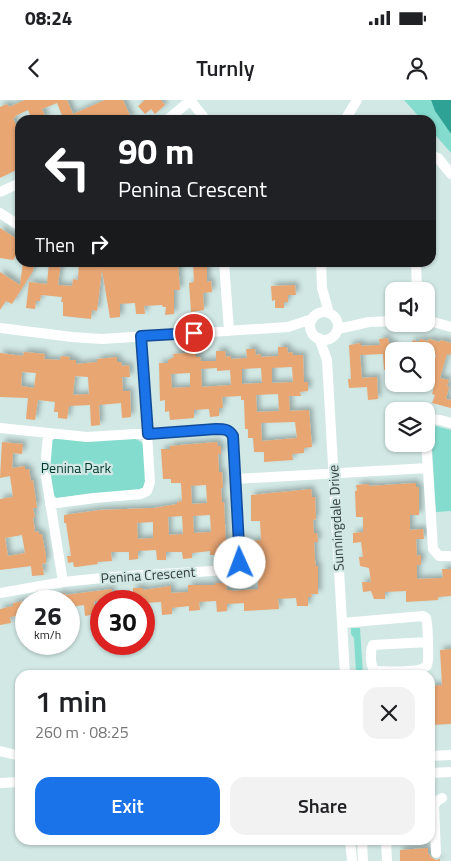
<!DOCTYPE html>
<meta charset="utf-8">
<style>
:root{--surface:#fff;--page:#f2f2f2;--text:#202124;--muted:#757577;--accent:#1a73e8}
body{margin:0;font-family:"Titillium Web",sans-serif;background:var(--page);color:var(--text);height:100vh;display:flex;flex-direction:column;font-size:19px;white-space:nowrap}
*{box-sizing:border-box;margin:0}
p{font-size:16px;color:var(--muted)}
.icon{flex:none;width:28px;height:28px;fill:none;stroke:currentColor;stroke-width:2;stroke-linecap:round;stroke-linejoin:round}
.map{position:relative;flex:1;overflow:hidden}
.details{position:absolute;left:15px;top:570px;width:420px;height:175px;display:flex;flex-direction:column;background:var(--surface);border-radius:15px;box-shadow:0 1px 4px #0004}
.details>*{flex:none}
.hud{position:absolute;left:15px;top:15px;width:421px;height:152px;border-radius:15px;box-shadow:0 1px 4px #0004;background:#202124;color:#fff;overflow:hidden}
.controls{position:absolute;left:385px;top:182px;display:grid;gap:10px}
.controls a{display:grid;place-items:center;width:50px;height:50px;border-radius:10px;background:var(--surface);box-shadow:0 1px 4px #0004;font-size:25px}
.speed{position:absolute;left:15px;top:490px;display:flex;gap:10px;font-size:25px;font-weight:700;text-align:center}
.speed>*{display:grid;place-content:center;width:65px;height:65px;border-radius:50%;background:var(--surface);box-shadow:0 1px 4px #0004;line-height:1}
.speed small{font-size:12px;font-weight:400}
.speed .limit{border:8px solid #d22;background:#fff;color:#111}
.pin{position:absolute;display:grid;place-items:center;width:42px;height:42px;color:#fff;margin:-21px;border:2px solid #fff;border-radius:50%;box-shadow:0 1px 5px #0007}
.me{position:absolute;width:55px;margin:-28px;rotate:358deg;stroke-linejoin:round;filter:drop-shadow(0 0 4px #0008)}
.turn{display:flex;align-items:center;gap:18px;height:105px;padding:0 20px;font-size:22px}
.turn .icon{width:65px;height:65px;stroke-width:2.5}
.turn b{display:block;font-size:35px;line-height:42px}
.then{display:flex;align-items:center;height:48px;padding:0 20px;background:#0003;gap:10px;font-size:19px}
.round{display:grid;place-items:center;flex:none;width:52px;height:52px;border-radius:15px;background:var(--page)}
.headline{display:flex;align-items:center;justify-content:space-between;height:85px;padding:0 20px}
h1{font-size:30px;font-weight:600;line-height:38px}
.cta{display:flex;gap:10px;margin-top:auto;padding:10px 20px}
.cta a{flex:1;height:58px;border-radius:15px;background:var(--accent);color:#fff;font-size:20px;font-weight:600;line-height:58px;text-align:center}
.cta a+a{background:var(--page);color:var(--text)}
.status{display:flex;justify-content:space-between;align-items:center;height:35px;padding:0 25px;background:var(--surface);direction:ltr}
.status svg{height:14px;fill:currentColor}
header{display:flex;justify-content:space-between;align-items:center;height:65px;padding:0 20px;background:var(--surface);font-size:22px;font-weight:600}
.map>svg:first-child{display:block}
</style>
<div class="status"><b>08:24</b><svg viewBox="0 0 49 12"><path d="M0 12V9h3v3zM5 12V6h3v6zM10 12V3h3v9zM15 12V0h3v12zM26 1h20v11H26zM47 4h2v5h-2z"/></svg></div>
<header><svg class="icon" aria-label="back" viewBox="0 0 24 24"><path d="M15 5l-7 7 7 7"/></svg>Turnly<svg class="icon" aria-label="person" viewBox="0 0 24 24"><circle cx="12" cy="8" r="4"/><path d="M4 21q1-7 8-7t8 7"/></svg></header>
<div class="map">
<svg width="451" height="761" viewBox="0 0 451 761">
<defs>
<filter id="shadow"><feDropShadow dx="3.5" dy="-3.5" stdDeviation="2.5" flood-color="#0004"/></filter>
</defs>
<rect width="100%" height="100%" fill="#d1e8e4"/>
<path fill="#84dcce" d="M404,0H431L435,11L451,34V53L431,30V20H422Z
M436,326L451,330V411L436,412L432,347V329Z
M56,338H133C137,340 142,341 143,345C146,354 147,379 144,387L138,391L92,393L57,398C44,388 50,356 51,341Z
M351,528H360L363,575H355L356,572L354,538L351,534Z"/>
<path fill="#2ea294" d="M431,0H451V34L435,11Z"/>
<path fill="#e8a673" fill-rule="evenodd" filter="url(#shadow)" d="M25,0H67L73,14L105,0H123L132,20H58L63,18L57,3L42,9L47,20H37L36,18L32,20L28,10L15,16L16,17L13,18L20,35V68L0,78V7L7,4L9,7Z
M145,0H161L165,5L155,14L151,9L145,14L138,6Z
M0,128L20,141V145L17,150L19,151L13,160L0,158Z
M23,162H34L33,171L12,204L6,201L0,210V172L20,185Z
M49,162H61L58,185L72,186L73,179L78,180L79,162H178L180,190H174V214L165,215L166,207H163L162,205L144,206L145,214H136L135,203L120,204V217L110,218L102,170L97,211L92,210L91,219L63,216V202H61L62,197L41,195L40,201H36L35,209L26,208L29,182L47,184Z
M193,162H207V182L211,181L212,192L203,193L204,210L191,212L189,183L194,182Z
M295,185L296,195H288V202H284V208H275V200L272,201L271,186Z
M388,238L389,243H393L394,247V269L384,270L383,254L360,255L362,278L377,277L378,299L368,300L367,287L349,288L348,279H351L349,245L361,243V246L380,245L379,239Z
M420,239L428,241L429,239L440,242L441,240L451,243V255L447,254L440,278L449,280L447,286L449,287L446,299L451,300V308L432,303L435,295L432,294L434,287L426,285V274L431,275L436,255L426,251H409L413,240L419,242Z
M278,247H287L288,253L292,252L293,255H303L304,282H308V291L300,292L301,296H289L290,311L309,310L312,347L304,348V353L292,354L293,360L264,362V352H254L253,338H248V329H245L244,300H241V296L222,297L223,308H219V316L210,317L209,309L194,310V318L170,320L169,311L165,312V300L160,301L159,263H168V260L174,257L173,254L186,253L196,252V257H200L201,261H216V251H225L226,257L231,256V259L247,258L246,249H255L256,255L261,254V257L278,256ZM292,267L293,282L272,283V268ZM217,268V271L230,270L231,285L202,287L201,269ZM261,268L262,283L242,284V269ZM190,273V287L172,288L171,274ZM278,294L279,311L257,312L256,295ZM295,322L297,338L262,341L261,323Z
M24,252L45,254L44,259L60,260L61,256L70,257L69,260H76V264L97,262V259L117,257V262H121L122,266L129,265L130,277H122L123,291H130L131,317L122,318L121,303L99,305L100,325L91,326L90,305L69,306L67,319L58,318V312H54L55,302L38,300L35,320L26,319L28,298L0,297V253L23,256ZM22,272L36,273L34,288L21,286ZM75,276L88,277L89,294L73,295Z
M2,342L23,344L22,354L13,353L12,368L25,366V369H29L31,381L33,380L37,408H33L35,417H33L35,432L38,431L39,434H42L46,456V463L42,464L44,475L32,476L31,466L0,470V399L13,397L10,376L0,378ZM22,435L25,453L8,456L5,438Z
M217,342L218,346H221V354H218L219,372H222L223,388H221L222,402H224L226,444H219V455H210V451L192,453V458L183,459L182,452H166V460H157L156,450L138,451V459L129,460V452H111L112,461L97,462L98,464L76,467H74L73,462L68,463L67,456H71L66,423H64V415L100,410L154,408L177,404V402L182,401L181,383H171V379H163L161,349H170V346L180,345ZM206,385L207,403L192,404L191,386ZM210,415L211,432L194,433L193,416ZM182,416L183,434L169,435L168,417ZM153,422V438L138,439L137,423Z
M416,383V387H419V415H410V430L423,429L424,439H416L417,456L421,455V465H417V479L443,478L442,469H451V496L438,497V500L406,502V491L385,492V499H374L371,491L363,492L362,482H371L369,468L360,466L359,457H363L361,442L353,443V433L363,432V417H356L355,391H357L356,385L369,384V386Z
M311,389L312,397H315L316,419L313,420L314,433H317L318,442H314L315,460L316,466H318V494H311L312,497H308V506H297L296,498L278,499L279,509L244,511V503L227,504V511L217,512L216,501L199,502L200,510L189,511V506L172,508V514L162,515L161,502L144,503V501H133V488H143V490L171,486V493L188,492V485H215V483H226L227,490H232V491L258,489V473H254L252,441L261,440L260,421H251V395Z
M112,489V501H94L96,514L85,516L84,505L69,507V501H53V497H57L56,495L65,493V495Z
M26,501V515L10,517L11,523L0,525V509L13,506V503Z
M451,549V624L430,625V586L442,585L440,550Z
M428,748V753L431,757L436,760L440,759V761H400V750Z"/>
<g fill="none" stroke-linecap="round" stroke-linejoin="round">
<path stroke="#fff" stroke-width="10" d="M190,0L206,20
M167,20L191,0
M345,20L357,0
M431,55L438,58L451,74
M0,92L20,83
M0,113L20,126
M224,162L229,231
M321,162L322,188L329,213
M416,162L417,191
M310 226a14 14 0 1 1 28 0a14 14 0 1 1-28 0Z
M426,220L451,227
M0,228L72,237L102,239L288,227L312,219
M338,229L369,222L394,221
M319,238L327,260L345,575
M426,326C431,315 442,321 451,323
M0,328L87,337L215,329L228,330L233,336L234,344L241,460L236,468L228,470L112,477L63,482L0,493
M48,334L45,370L63,482
M426,340L433,449L439,456H451
M236,379L428,368
M50,404L95,398L141,394L147,391L150,382L141,236
M342,523L423,516L426,518C428,526 428,536 428,545C428,551 429,560 427,565C422,574 387,571 377,571L374,570C370,564 370,551 373,545L428,542
M0,651L20,656
M430,656L451,655
M430,673L451,672
M0,683L20,682
M350,740L352,761
M362,740L363,761
M386,740L387,761
M436,753L434,706L437,701L442,698"/>
</g>
<g fill="none" stroke-linecap="round" stroke-linejoin="round">
<g stroke="#114b97" stroke-width="12">
<path id="route" d="M194,233L141,236L148,334L216,329C224,329 229,329 233,336L240,463"/>
</g>
<use href="#route" stroke="#1a73e8" stroke-width="9"/>
</g>
<g text-anchor="middle" stroke-width="4.5" stroke-linejoin="round" paint-order="stroke">
<g font-size="14" fill="#003630" stroke="#d1e8e4">
<text x="76" y="373">Penina Park</text>
</g>
<g font-size="14" fill="#333d3b" stroke="#d1e8e4">
<text transform="translate(336 418) rotate(-93)" y="5">Sunningdale Drive</text>
<text transform="translate(148 475) rotate(-4)" y="5">Penina Crescent</text>
</g>
</g>
</svg>
<div class="controls">
<a><svg class="icon" aria-label="sound" viewBox="0 0 24 24"><path d="M4 9h4l5-4v14l-5-4H4zM17 9q2 3 0 6"/></svg></a>
<a><svg class="icon" aria-label="search" viewBox="0 0 24 24"><circle cx="10" cy="10" r="6"/><path d="M15 15l6 6"/></svg></a>
<a><svg class="icon" aria-label="layers" viewBox="0 0 24 24"><path d="M12 4l9 5-9 5-9-5zM3 14l9 5 9-5"/></svg></a>
</div>
<div class="speed"><div>26<small>km/h</small></div><div class="limit">30</div></div>
<div class="pin" style="left:194px;top:233px;background:#d93025"><svg class="icon" aria-label="arrive" viewBox="0 0 24 24"><path d="M6 21V4h12l-3 4 3 4H6"/></svg></div>
<svg class="me" style="left:240px;top:463px" viewBox="-20 -20 40 40"><circle r="19" fill="#fff"/><path d="M0-13L10 11 0 6-10 11z" fill="#1a73e8"/></svg>
<div class="hud">
<div class="turn"><svg class="icon" aria-label="left" viewBox="0 0 24 24"><path d="M17 20v-9H6M10 6l-5 5 5 5"/></svg><div><b>90 m</b>Penina Crescent</div></div>
<div class="then">Then<svg class="icon" aria-label="right" viewBox="0 0 24 24"><path d="M7 20v-9h11M14 6l5 5-5 5"/></svg></div>
</div>
<section class="details">
<div class="headline"><div><h1>1 min</h1><p>260 m · 08:25</p></div><a class="round"><svg class="icon" aria-label="close" viewBox="0 0 24 24"><path d="M6 6l12 12M18 6L6 18"/></svg></a></div>
<div class="cta"><a>Exit</a><a>Share</a></div>
</section>
</div>
